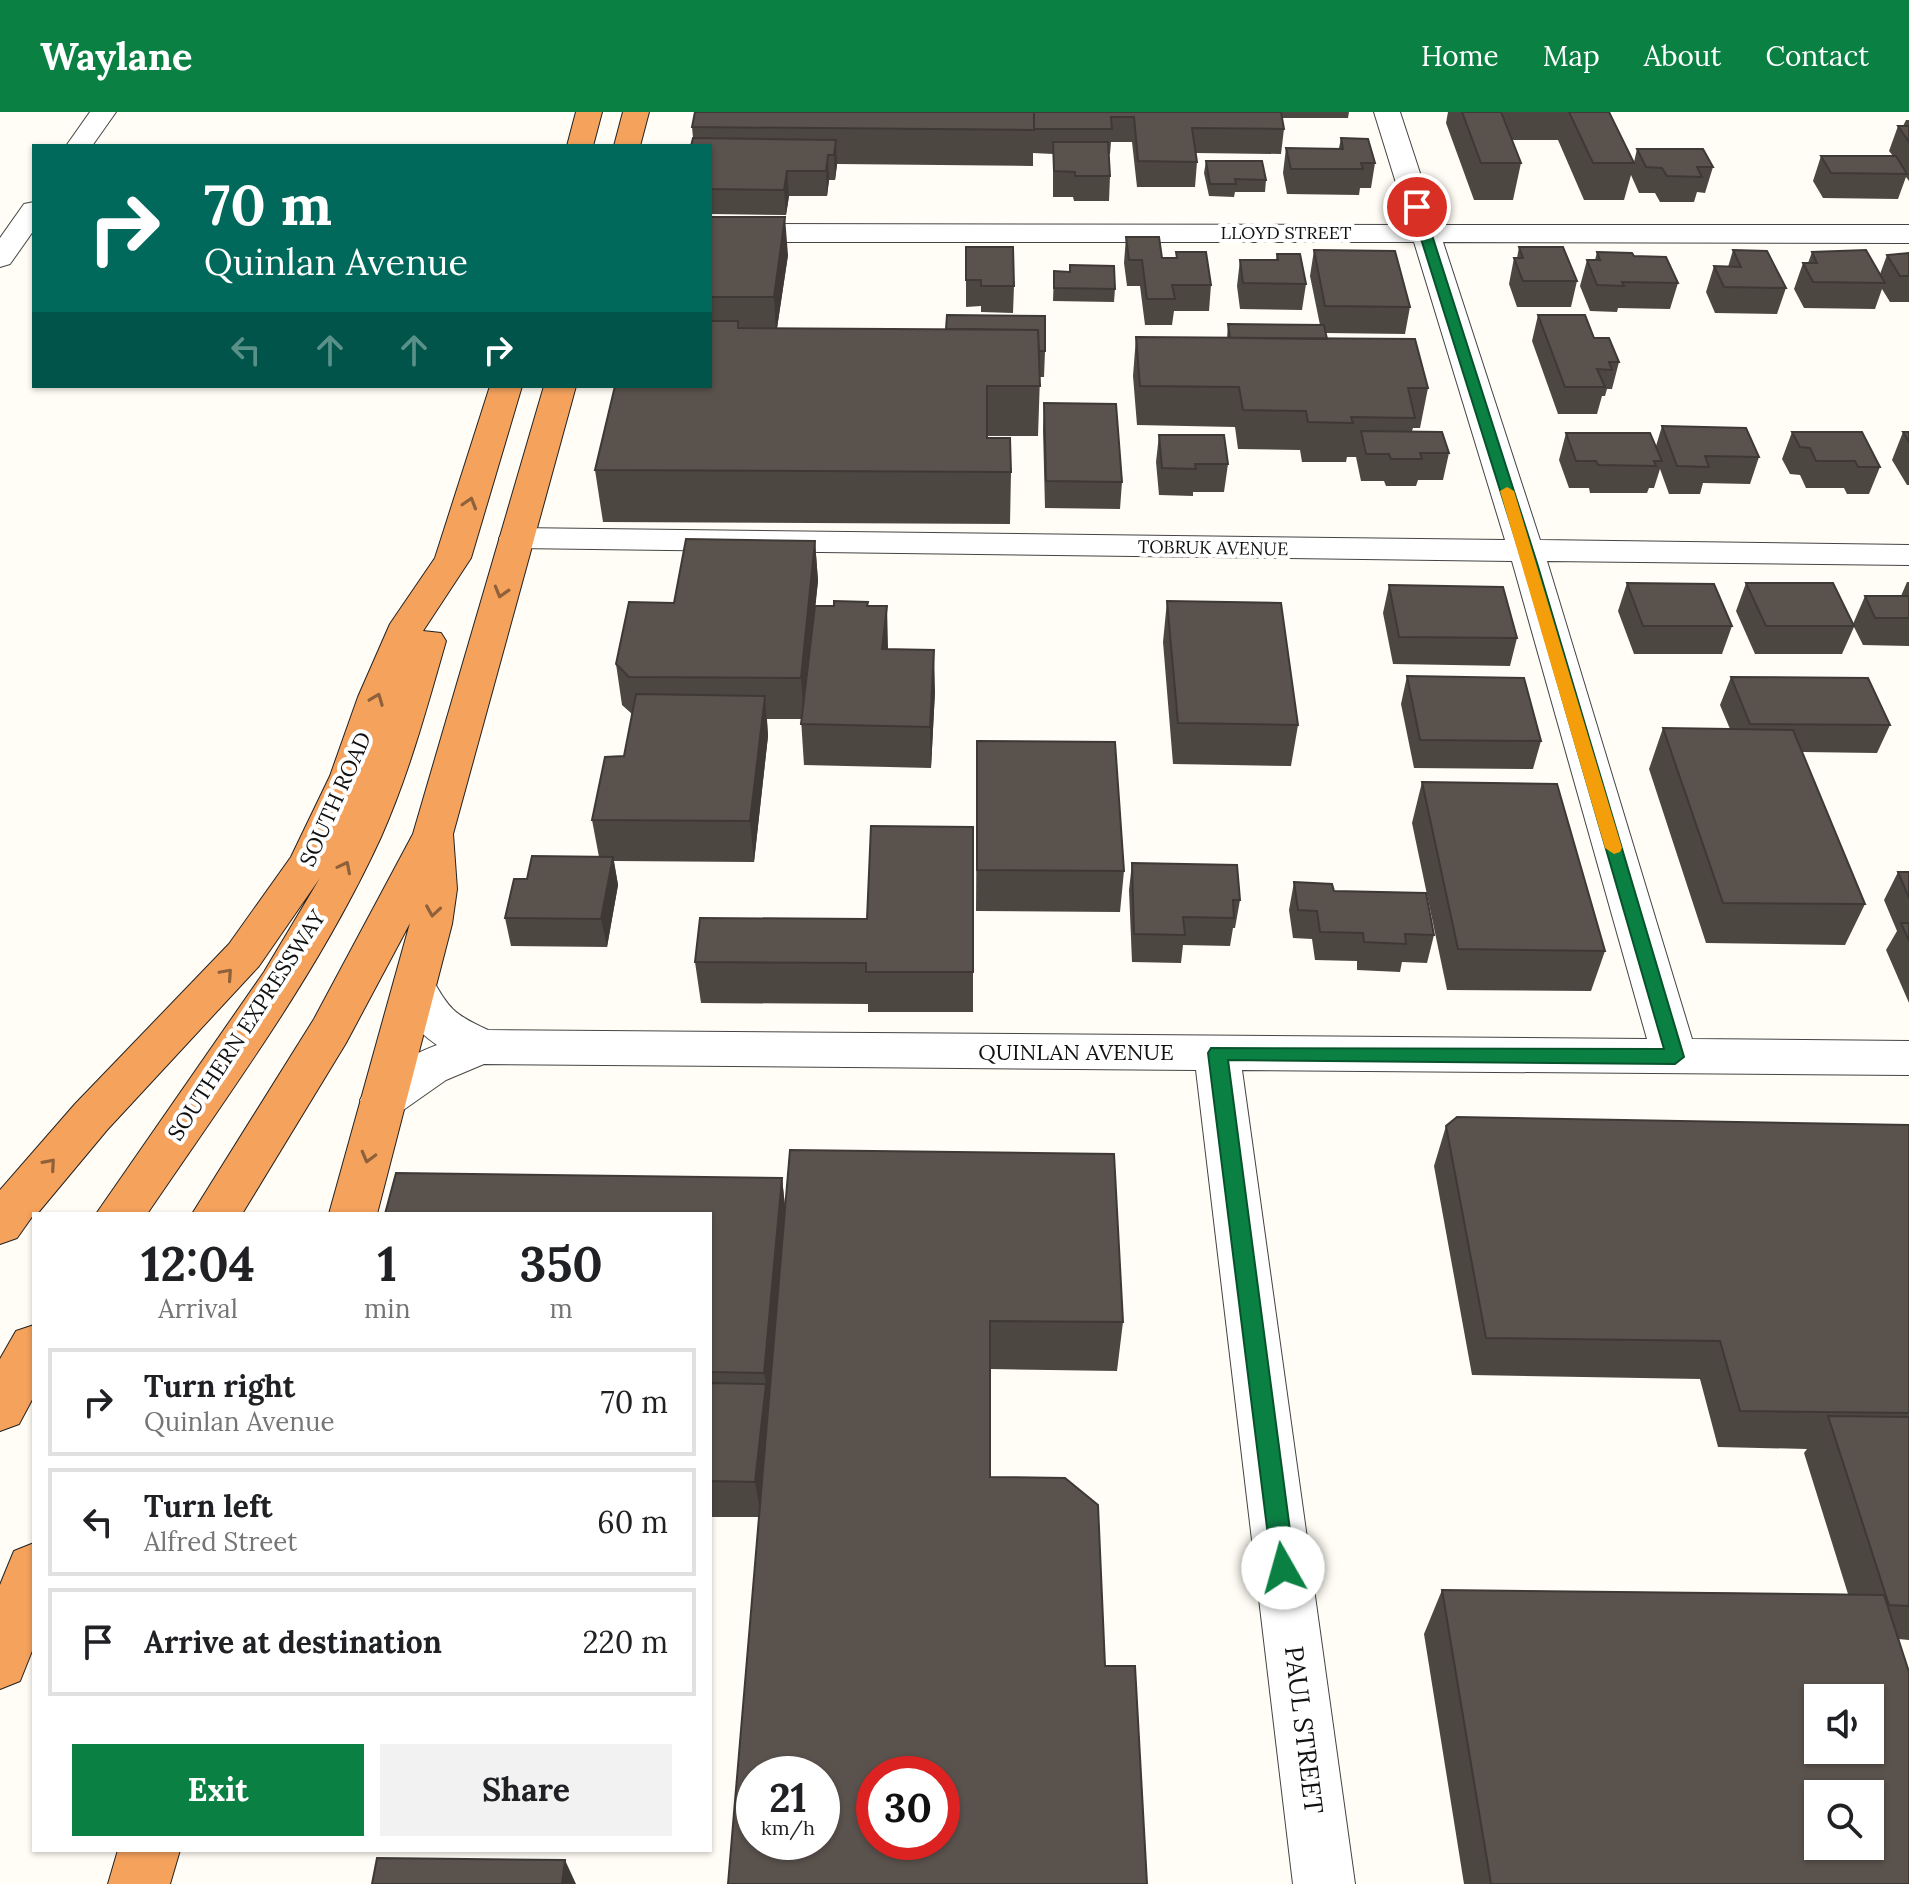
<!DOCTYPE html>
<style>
:root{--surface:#fff;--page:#f2f2f2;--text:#202124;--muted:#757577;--line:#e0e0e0;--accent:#0b8043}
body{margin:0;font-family:Lora,serif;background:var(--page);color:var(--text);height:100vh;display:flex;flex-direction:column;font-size:30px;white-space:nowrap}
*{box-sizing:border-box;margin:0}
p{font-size:26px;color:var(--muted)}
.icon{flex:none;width:44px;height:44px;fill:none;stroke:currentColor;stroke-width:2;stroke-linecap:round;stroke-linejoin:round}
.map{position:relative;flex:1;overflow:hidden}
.details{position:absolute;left:32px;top:1100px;width:680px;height:640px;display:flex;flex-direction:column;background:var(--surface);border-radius:0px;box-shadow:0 2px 6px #0004}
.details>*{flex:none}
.hud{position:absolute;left:32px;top:32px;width:680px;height:244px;border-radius:0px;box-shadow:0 2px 6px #0004;background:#00695c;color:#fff;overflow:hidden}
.tools{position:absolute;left:1804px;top:1572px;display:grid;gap:16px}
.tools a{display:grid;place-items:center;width:80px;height:80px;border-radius:0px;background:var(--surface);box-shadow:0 2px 6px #0004;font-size:40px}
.speed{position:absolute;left:736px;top:1644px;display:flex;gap:16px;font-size:40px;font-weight:700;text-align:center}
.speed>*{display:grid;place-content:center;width:104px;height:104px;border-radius:50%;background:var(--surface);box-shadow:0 2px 6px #0004;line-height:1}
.speed small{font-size:20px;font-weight:400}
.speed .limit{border:12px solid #d22;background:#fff;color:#111}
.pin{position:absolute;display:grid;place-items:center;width:68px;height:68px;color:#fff;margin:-34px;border:4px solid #fff;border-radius:50%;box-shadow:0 2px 8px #0007}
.me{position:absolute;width:88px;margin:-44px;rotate:353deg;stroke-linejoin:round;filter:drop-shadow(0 0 6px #0008)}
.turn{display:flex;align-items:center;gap:28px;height:168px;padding:0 40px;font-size:36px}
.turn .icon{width:104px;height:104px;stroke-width:2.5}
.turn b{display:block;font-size:56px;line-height:68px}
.lanes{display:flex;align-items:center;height:76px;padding:0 40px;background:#0003;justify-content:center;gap:40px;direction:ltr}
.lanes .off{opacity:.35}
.eta{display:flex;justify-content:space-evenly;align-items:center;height:136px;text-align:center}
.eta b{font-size:48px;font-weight:700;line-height:56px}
.primary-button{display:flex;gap:16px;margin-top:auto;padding:16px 40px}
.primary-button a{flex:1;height:92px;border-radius:0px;background:var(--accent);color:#fff;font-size:32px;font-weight:700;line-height:92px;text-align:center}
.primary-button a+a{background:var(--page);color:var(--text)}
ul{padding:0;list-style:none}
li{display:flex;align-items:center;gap:24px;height:108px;margin:0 16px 12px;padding:0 24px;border:4px solid var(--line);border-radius:0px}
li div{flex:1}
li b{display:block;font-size:30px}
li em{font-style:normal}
header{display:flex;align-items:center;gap:48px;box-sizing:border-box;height:112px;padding:0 40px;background:var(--accent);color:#fff}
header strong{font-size:38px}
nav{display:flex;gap:44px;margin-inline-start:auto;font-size:28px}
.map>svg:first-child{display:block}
</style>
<header>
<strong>Waylane</strong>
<nav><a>Home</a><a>Map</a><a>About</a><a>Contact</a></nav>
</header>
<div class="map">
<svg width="1909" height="1772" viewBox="0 0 1909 1772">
<rect width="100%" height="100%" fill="#fffdf5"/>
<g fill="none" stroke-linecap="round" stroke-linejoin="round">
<g stroke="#444" stroke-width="2">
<path id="minor" d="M90,0H116L92,34H66Z
M1374,0H1400L1437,113H1909V131L1443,130L1540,428L1909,433V453L1547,449L1692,927L1909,929V963L1242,958L1355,1772H1293L1196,958L484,952L446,968L399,1001L383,1006L367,1001L360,988C375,960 409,944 437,933C415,918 400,900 393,874L400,863L415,858L430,863C449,896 451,901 488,918L1647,927L1512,449L516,436L504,433L499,426L504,419L516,416L1505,428L1414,130H710V112L1409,113Z
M34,90V118L10,152L0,155V126L24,92Z"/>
</g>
<g stroke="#222" stroke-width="2">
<path id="highway" d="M576,0H602L593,34H567Z
M623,0H649L640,34H614Z
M490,274H522L471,446L423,519L441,521L446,529C427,595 409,662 381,725C319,860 230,980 147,1102H96L264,860L320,766L259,854L107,1018L37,1102H34L17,1126L0,1132V1078L75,992L229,832L291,745L330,664L358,585L390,512L435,446Z
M544,274H576L453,722L457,777L452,812L377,1102H329L410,811L346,931L242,1102H192L314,907L413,722Z
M34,1213V1284L19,1312L0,1319V1247L16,1219Z
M34,1431V1534L20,1569L0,1577V1473L14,1439Z
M118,1738H180L170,1772H108Z"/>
</g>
<use href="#minor" fill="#fff" fill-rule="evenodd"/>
<use href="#highway" fill="#f5a25d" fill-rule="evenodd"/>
</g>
<path fill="#4d4742" d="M695,0H1349L1348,6H1282L1284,17L1281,42L1196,41L1197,50L1195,75H1137L1132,30H1111L1110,42H1109L1110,64L1109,89H1074L1073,85H1053V42L1033,41V54L837,52L835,68H829L827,84H789L786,103L710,102V34L693,26L692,15Z
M1448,0H1609L1634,50L1637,37L1713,55L1705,81L1697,80L1694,90H1660L1655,81H1639L1631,63L1624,88H1584L1558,28H1512L1521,51L1513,88H1474L1446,11Z
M1906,8H1909V69L1906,65L1898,87L1823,86L1813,69L1821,44H1893L1889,39L1898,14H1903Z
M1341,26L1375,51L1371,76H1360L1359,83L1287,82L1283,61L1286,36H1339Z
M1206,49L1266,68L1265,80H1235L1234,85L1209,84L1204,61Z
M710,105L788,143L777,216L1045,239L1044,265H1040L1038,324H987L1011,360L1010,412L603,410L595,358L710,274Z
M1126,125L1162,146H1176V140L1211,173L1209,199H1174L1172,213H1145L1140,174H1127L1124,151Z
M966,135L1014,174L1013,201L981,200V194L966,195Z
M1519,135L1577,169L1571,195H1517L1509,172L1514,146H1517Z
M1314,138L1410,195L1405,222L1326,221L1327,227L1428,276L1420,316H1413L1412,319L1449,341L1443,368H1418L1416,374H1386L1384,369H1361L1356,345H1347L1346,350H1302L1300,338L1238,337L1235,315L1137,313L1133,264L1136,225L1227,226L1228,212L1320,213L1310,164Z
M1733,138L1786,176L1777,202L1715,201L1706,180L1714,154L1728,155Z
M1597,140L1634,144L1678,171L1670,197L1618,196L1617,200L1590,199L1580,174L1587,148H1595Z
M1812,140L1880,162L1887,143L1909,141V190H1890L1882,177L1875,197L1804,196L1794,177L1803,151H1808Z
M1277,142L1306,172L1302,198L1240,197L1237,174L1240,148H1276Z
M1054,159L1115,177L1114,190L1053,189Z
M1538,203L1594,226L1619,250L1612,277H1607L1605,284H1602L1597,302H1558L1532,229Z
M1044,291L1122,370L1120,397L1045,396L1043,318Z
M1662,314L1759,345L1750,372L1703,371L1700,382H1669L1660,357L1654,376H1649L1647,381H1590L1589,376H1569L1559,348L1566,321L1656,334Z
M1792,320L1880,355L1869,382H1847L1844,376H1806L1800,363L1790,362L1782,347Z
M1903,320H1909V373H1907L1892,348Z
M1159,323L1228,352L1224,380H1193V384L1159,383L1156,350Z
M815,429L818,469L815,494H868L888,537L935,579L931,656L804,653L801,607H767L768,624L754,750L614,749L618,773L607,835L511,834L505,806L527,767L599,745L592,708L624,644L632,602L622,593L616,552L674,491Z
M1907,470H1909V534L1863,533L1854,515L1842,542H1755L1736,499L1746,471L1853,512L1865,484H1901Z
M1627,471L1732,514L1722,542H1634L1618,499Z
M1389,473L1517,526L1510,554L1393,552L1383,501Z
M1167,489L1298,613L1291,654L1173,652L1163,530Z
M1407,564L1541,629L1533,657L1414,656L1401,592Z
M1731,565L1890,613L1877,641L1802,640L1865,792L1845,833L1706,831L1649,657L1663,616L1730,617L1720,593Z
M977,629L1124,759L1120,800L976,799Z
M1422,670L1605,839L1591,879L1447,878L1412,711Z
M973,715V900H868V892L701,891L695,850L867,807Z
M1132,751L1240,788L1235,816H1233L1230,834L1183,833L1181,851L1132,850L1129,778Z
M1898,760H1909V891L1886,838L1897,819L1884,788Z
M1294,770L1334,779L1434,823L1427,851L1402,850L1400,860L1357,858V849L1315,848L1312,827L1293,826L1289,798Z
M1909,1013V1528L1898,1527L1909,1772H1464L1424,1522L1442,1478L1848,1482L1804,1341L1807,1337L1718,1335L1700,1267L1472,1263L1434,1054L1446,1014Z
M782,1066L785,1093L1123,1210L1117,1259L990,1257V1365L1105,1554L1147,1772L759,1405H710V1102Z"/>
<path fill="#3f3936" d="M836,28L837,53L835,68L834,43Z
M828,43L829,68L827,84L826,59Z
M787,59L789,84L786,103L784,78Z
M785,105L788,143L776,223L774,185Z
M815,429L818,469L804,607L801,566Z
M887,494L888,535L884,578L882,537Z
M934,538L935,579L931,656L930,615Z
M765,584L768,624L754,750L750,709Z
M613,745L618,773L607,835L601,807Z
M782,1066L787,1116L761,1405L755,1370L766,1272L764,1261Z
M565,1748L576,1772H562Z"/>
<path fill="#5a524d" stroke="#3f3936" stroke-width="2" fill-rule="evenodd" d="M695,0H1034V18L692,15Z
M1034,0H1281L1284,17L1192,16L1197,50L1138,49L1134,5H1111L1112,17H1034Z
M1462,0H1501L1521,51H1481Z
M1569,0H1609L1634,51H1593Z
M1898,14H1909V30Z
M693,26L836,28L834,43H828L826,59H787L784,78L710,77V34H691Z
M1341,26L1368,27L1375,51H1361L1363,57H1291L1286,36L1343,37Z
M1053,30H1108L1110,64H1075V60L1054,59Z
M1637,37H1703L1713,55H1697L1702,65L1667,64L1662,56L1646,55Z
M1821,44H1896L1907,62L1831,61Z
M1206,49H1262L1266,68L1235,67L1236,72H1210Z
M710,105H785L774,185H710Z
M1126,125H1159L1162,146H1177L1176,140H1206L1211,173H1172L1175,187H1147L1142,148H1129Z
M966,135H1013L1014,174H981V168H966Z
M1519,135H1563L1577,169H1523L1514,146H1523Z
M1314,138L1395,139L1410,195L1325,194Z
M1733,138L1767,139L1786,176L1724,175L1714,154L1741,155Z
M1866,138L1885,171L1813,170L1803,151H1817L1812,140Z
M1597,140L1632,141L1634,144L1666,145L1678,171L1622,170L1624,174L1597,173L1587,148H1600Z
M1909,141V164H1900L1887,143Z
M1277,142H1300L1306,172L1243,171L1240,148H1278Z
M1070,153L1114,154L1115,177L1054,176V159L1070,160Z
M947,203L1045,204V239H1039L1038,218L946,217Z
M1538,203H1585L1594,226H1609L1619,250H1609L1612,258L1597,257L1605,275H1565Z
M710,209H738V216L1038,218L1040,274H987V326H1010L1011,360L595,358L615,274H710Z
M1228,212L1324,213L1327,227L1230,226Z
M1136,225L1415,227L1428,276H1408L1415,306L1351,305L1353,311L1308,310L1306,299L1243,298L1239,275L1140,274Z
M1044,291L1116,292L1122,370L1046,369Z
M1662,314L1746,316L1759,345L1705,344L1709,355L1677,354Z
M1361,319L1442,320L1449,341H1420L1422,347H1391L1389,342H1366Z
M1792,320H1862L1880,355H1858L1855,349H1816L1810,336L1800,335Z
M1903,320H1909V330Z
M1566,321H1650L1662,349H1654L1656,354L1598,353L1596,349H1576Z
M1159,323H1224L1228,352H1195L1196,357L1162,356Z
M686,427L815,429L801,566L629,565L616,552L629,490L674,491Z
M1627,471L1714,472L1732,514H1643Z
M1746,471H1833L1854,514H1766Z
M1389,473L1503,475L1517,526L1399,525Z
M1865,484H1909V506H1875Z
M834,489L868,490L867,494H887L882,537L934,538L930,615L801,612L815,494H834Z
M1167,489L1281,491L1298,613L1178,611Z
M1407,564L1524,566L1541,629L1420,628Z
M1731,565L1868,566L1890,613L1750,612Z
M636,582L765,584L750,709L592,708L605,645L624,644Z
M1663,616L1793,618L1865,792L1723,791Z
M977,629L1115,630L1124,759L977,758Z
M1422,670L1557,672L1605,839L1458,837Z
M871,714L973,715V860H866V851L695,850L700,806L867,807Z
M532,744L613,745L601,807L505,806L514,767H527Z
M1132,751L1237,753L1240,788H1233L1234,806L1183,805L1185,823L1134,822Z
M1898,760H1909V786Z
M1294,770L1332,772L1334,779L1426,781L1434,823L1405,822L1406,832L1364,830L1363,821L1320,820L1317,799L1298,798Z
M1901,811H1909V829Z
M1457,1005L1909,1013V1301L1740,1299L1720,1229L1486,1226L1446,1014Z
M790,1038L1114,1042L1123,1210L990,1209V1365L1065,1366L1098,1393L1105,1554H1135L1147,1772H728ZM754,1662H822V1730H754ZM874,1662H942V1730H874Z
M396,1061L782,1066L764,1261L710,1260V1102H385Z
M710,1271L766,1272L755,1370L710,1369Z
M1828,1304L1909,1305V1494L1889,1493Z
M1442,1478L1884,1483L1909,1560V1772H1491ZM1818,1586H1870V1638H1818ZM1818,1682H1870V1734H1818Z
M377,1746L565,1748L562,1772H372Z"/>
<defs><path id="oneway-chevron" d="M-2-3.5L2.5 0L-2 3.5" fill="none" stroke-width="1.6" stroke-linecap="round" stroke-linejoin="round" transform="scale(2)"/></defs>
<g stroke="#8e613b">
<use href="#oneway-chevron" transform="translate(470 391) rotate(-73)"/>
<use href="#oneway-chevron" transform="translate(501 480) rotate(106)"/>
<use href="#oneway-chevron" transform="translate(377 587) rotate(-69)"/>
<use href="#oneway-chevron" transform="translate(345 755) rotate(-63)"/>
<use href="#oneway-chevron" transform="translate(433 799) rotate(99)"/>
<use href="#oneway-chevron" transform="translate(227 862) rotate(-48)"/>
<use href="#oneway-chevron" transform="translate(368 1045) rotate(105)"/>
<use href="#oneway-chevron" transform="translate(50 1052) rotate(-49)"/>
</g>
<path fill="#0b8043" stroke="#07532c" stroke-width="2" d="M1417,92L1423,95L1537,451L1684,945L1675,952L1228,948L1295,1456L1291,1463L1283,1467L1275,1463L1272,1456L1208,941L1211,936L1664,937L1523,451L1411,95Z"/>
<path fill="#f59e0b" d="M1507,375L1514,379L1622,736L1620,740L1614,742L1605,736L1500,379Z"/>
<g text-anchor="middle" stroke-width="8" stroke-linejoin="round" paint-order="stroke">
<g font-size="18" fill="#111" stroke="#fff">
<text x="1286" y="127">LLOYD STREET</text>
<text transform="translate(1213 436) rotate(1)" y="6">TOBRUK AVENUE</text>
</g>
<g font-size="22" fill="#111" stroke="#fff">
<text transform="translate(335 687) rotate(-66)" y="8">SOUTH ROAD</text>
<text transform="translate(246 913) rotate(-57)" y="8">SOUTHERN EXPRESSWAY</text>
<text x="1076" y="948">QUINLAN AVENUE</text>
</g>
<g font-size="26" fill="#111" stroke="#fff">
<text transform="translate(1304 1618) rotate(83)" y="9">PAUL STREET</text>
</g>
</g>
</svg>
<div class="tools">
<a><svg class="icon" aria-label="sound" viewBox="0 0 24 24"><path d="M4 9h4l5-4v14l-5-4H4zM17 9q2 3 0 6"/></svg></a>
<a><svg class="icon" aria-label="search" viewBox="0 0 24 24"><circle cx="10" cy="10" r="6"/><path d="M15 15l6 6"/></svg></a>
</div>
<div class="speed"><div>21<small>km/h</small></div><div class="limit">30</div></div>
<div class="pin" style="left:1417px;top:95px;background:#d93025"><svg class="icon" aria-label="arrive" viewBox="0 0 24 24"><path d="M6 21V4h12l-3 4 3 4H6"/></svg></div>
<svg class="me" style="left:1283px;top:1456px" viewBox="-20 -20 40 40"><circle r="19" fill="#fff"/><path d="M0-13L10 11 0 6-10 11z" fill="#0b8043"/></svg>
<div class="hud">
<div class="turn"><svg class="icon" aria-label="right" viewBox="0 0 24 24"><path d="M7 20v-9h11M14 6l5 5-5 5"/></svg><div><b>70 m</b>Quinlan Avenue</div></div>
<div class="lanes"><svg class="icon off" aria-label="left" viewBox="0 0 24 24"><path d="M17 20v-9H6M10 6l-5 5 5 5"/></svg><svg class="icon off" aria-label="ahead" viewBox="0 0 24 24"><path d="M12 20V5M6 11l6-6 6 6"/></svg><svg class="icon off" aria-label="ahead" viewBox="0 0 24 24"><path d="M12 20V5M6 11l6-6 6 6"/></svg><svg class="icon" aria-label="right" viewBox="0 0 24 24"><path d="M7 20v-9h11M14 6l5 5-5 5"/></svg></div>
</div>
<section class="details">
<div class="eta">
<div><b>12:04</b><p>Arrival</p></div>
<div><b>1</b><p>min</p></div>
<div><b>350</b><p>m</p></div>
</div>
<ul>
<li><svg class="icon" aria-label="right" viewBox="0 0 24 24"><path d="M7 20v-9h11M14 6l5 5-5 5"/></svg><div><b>Turn right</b><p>Quinlan Avenue</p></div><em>70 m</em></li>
<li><svg class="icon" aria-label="left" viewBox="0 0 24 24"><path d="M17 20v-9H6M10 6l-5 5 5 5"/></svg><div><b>Turn left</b><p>Alfred Street</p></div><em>60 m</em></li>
<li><svg class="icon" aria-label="arrive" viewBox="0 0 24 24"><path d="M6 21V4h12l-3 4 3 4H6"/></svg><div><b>Arrive at destination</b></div><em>220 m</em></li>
</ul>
<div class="primary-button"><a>Exit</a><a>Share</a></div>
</section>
</div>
